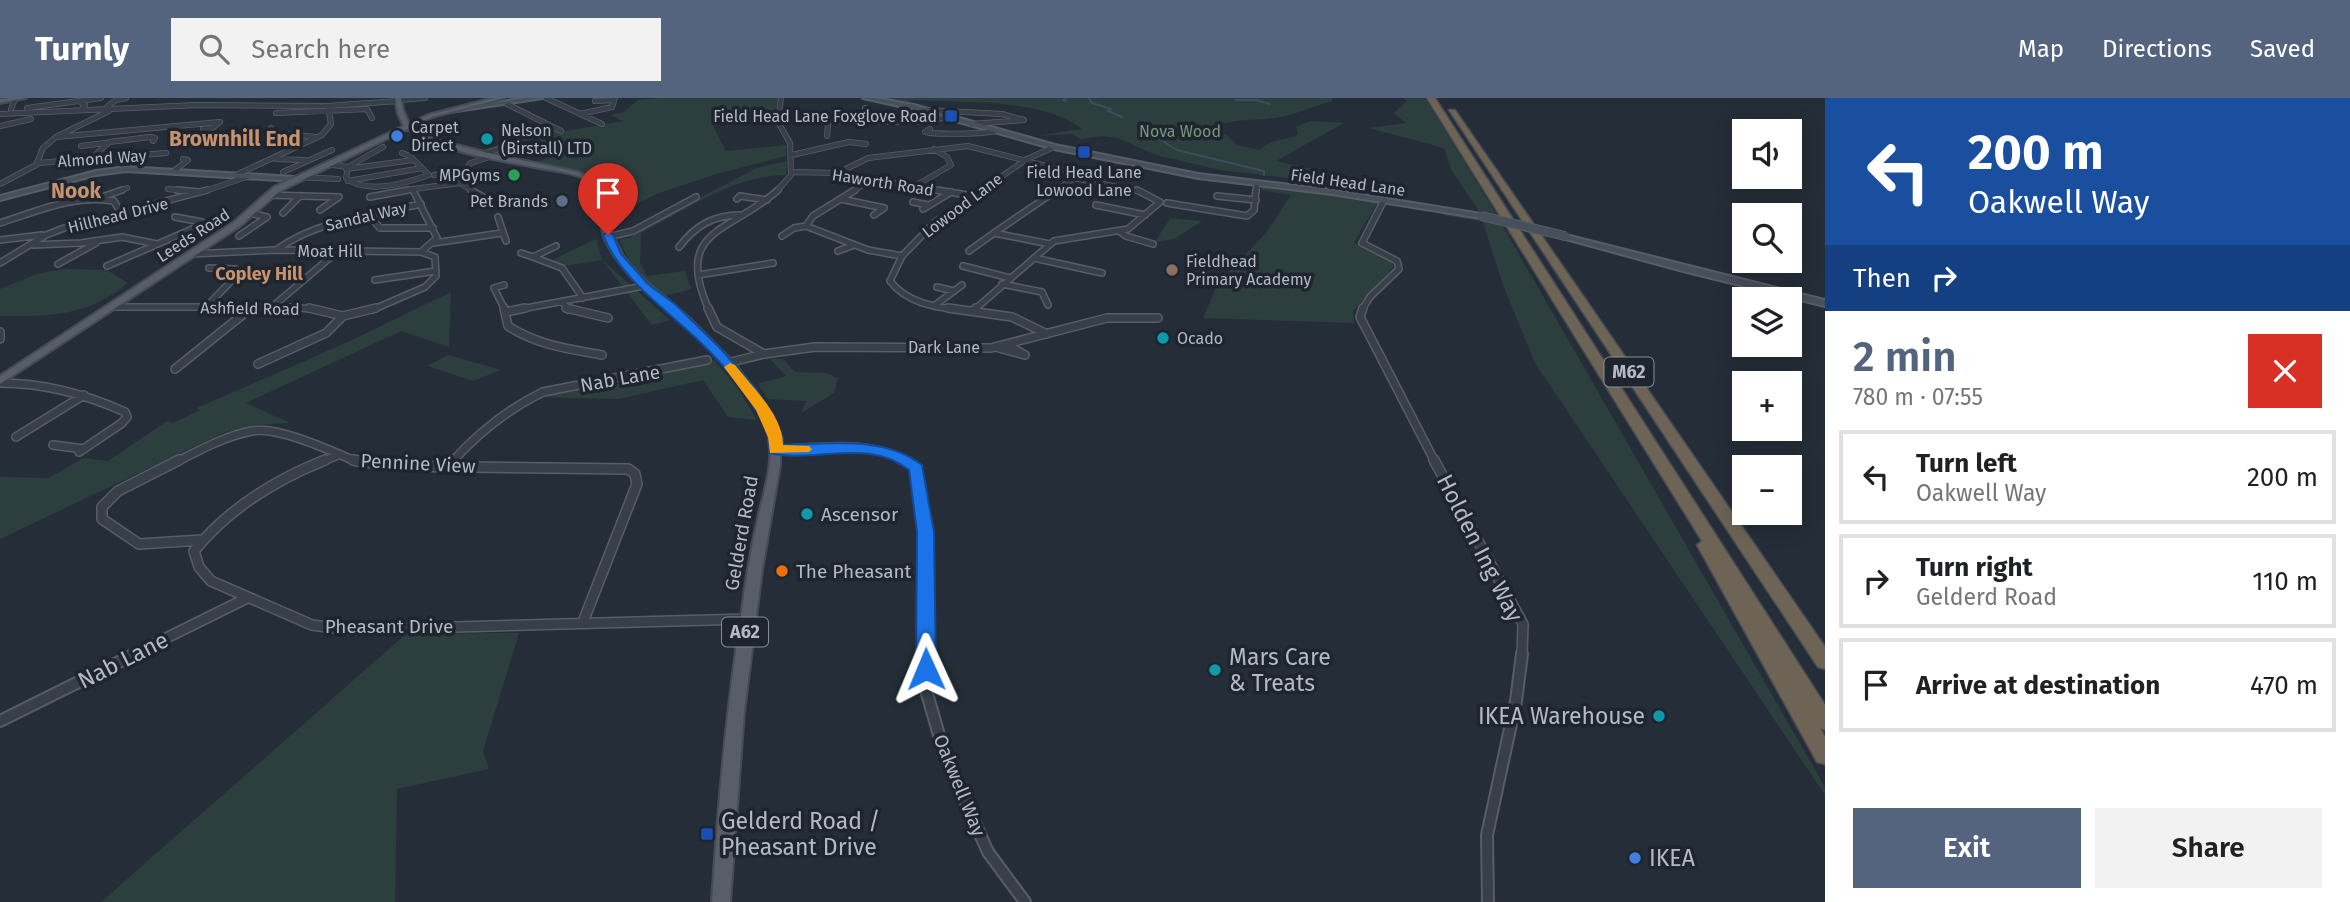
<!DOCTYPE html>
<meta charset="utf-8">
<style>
:root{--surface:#fff;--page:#f2f2f2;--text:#202124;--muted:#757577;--line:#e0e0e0;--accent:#54647e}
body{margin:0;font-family:"Fira Sans",sans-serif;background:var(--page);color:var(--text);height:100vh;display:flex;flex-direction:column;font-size:26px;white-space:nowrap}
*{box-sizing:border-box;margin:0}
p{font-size:23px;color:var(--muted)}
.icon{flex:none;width:38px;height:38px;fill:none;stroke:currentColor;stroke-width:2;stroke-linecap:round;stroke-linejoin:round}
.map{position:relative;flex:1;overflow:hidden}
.details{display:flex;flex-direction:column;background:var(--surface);width:525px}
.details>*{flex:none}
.banner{background:#1a4fa0;color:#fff;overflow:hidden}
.fabs{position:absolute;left:1732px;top:21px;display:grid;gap:14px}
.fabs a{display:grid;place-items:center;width:70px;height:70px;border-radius:0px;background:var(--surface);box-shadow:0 4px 18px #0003;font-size:35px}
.pin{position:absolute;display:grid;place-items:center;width:60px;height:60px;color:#fff;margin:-72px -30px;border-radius:50% 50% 50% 0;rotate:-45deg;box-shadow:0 0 7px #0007}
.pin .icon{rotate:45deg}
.me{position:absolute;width:77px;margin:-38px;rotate:359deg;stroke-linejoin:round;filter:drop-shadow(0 0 5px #0008)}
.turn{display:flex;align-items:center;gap:24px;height:147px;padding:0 28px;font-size:32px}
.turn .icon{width:91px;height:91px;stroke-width:2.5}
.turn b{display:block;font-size:49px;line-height:60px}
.then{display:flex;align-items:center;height:66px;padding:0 28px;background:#0003;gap:14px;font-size:26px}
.round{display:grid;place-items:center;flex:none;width:74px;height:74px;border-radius:0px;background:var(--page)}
.summary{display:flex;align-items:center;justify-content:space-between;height:119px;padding:0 28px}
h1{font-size:42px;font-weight:600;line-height:52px;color:var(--accent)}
.primary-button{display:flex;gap:14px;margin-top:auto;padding:14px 28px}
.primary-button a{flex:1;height:80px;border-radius:0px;background:var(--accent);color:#fff;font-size:28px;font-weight:600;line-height:80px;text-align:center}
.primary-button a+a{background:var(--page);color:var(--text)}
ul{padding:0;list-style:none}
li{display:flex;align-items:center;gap:21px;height:94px;margin:0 14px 10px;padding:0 14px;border:4px solid var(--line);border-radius:0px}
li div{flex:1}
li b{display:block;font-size:26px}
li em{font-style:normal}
header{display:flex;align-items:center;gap:42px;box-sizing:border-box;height:98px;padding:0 35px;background:var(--accent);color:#fff}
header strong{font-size:33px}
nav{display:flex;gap:38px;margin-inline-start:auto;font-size:24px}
.search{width:490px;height:63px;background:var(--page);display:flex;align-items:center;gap:18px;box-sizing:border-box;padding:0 24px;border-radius:0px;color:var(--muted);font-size:26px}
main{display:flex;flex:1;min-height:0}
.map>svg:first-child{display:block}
</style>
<header>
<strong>Turnly</strong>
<div class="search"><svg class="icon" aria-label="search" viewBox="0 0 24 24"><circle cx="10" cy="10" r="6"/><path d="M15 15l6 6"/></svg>Search here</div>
<nav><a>Map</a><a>Directions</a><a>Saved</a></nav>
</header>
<main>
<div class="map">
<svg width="1825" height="804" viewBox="0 0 1825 804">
<rect width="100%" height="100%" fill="#252e38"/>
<path fill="#2d3e3e" d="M663,0H778L774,17L753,18L754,24L713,28L726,53L786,47V58L720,75L659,95L609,119L612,97L603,84L623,78L609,72L589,77L537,64L563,55L535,41L523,43L498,31L524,26L538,35L552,32L560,34L623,23L610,17L624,14L638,2Z
M877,0H1332V3C1313,8 1293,18 1274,20C1250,23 1232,20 1210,31L1228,38L1237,47L1260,52C1271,40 1285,44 1298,36L1296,29L1311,23L1344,25L1276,63L1358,81L1346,95L1328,92L1327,85L1220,72L1156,57L1118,40L1103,38L1081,41L1072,36L1035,38L1082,31C1045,0 961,5 914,2L904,4Z
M1404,0H1425L1498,119L1481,116L1452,73L1444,50L1369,30L1406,25L1394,15L1407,3Z
M787,63L786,77C734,77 686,112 641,135L640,165L647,178L685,173L691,191L665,198C644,182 629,166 619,141L630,140L649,126L757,70Z
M1262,88L1379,102L1354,144L1392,164L1393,170L1353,213L1354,225L1203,220L1218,185L1266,135L1291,97L1261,92Z
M1444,114L1501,125L1825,689V697L1535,265L1503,187L1483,124L1443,117Z
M1170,120L1202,123L1174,141L1155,144Z
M596,141L602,162L670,222L652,227L602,162L564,168L550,163Z
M64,171L107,172L128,185C86,219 52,218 0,218V191L37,176Z
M451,194L449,249L401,233L246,305L290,325L254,327L223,335L0,441V379L48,380L84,360L108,363L167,323L173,325L200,312L197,310L348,244Z
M448,257L501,272L473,283L427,268Z
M770,261H783L795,274L825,275L838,280L834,295L801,315L807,303L768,301L758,286L786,278Z
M714,262L737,289L757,322L728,319L703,282L618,301L528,299L634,281Z
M519,535L483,653L489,671L397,691L395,804H101L406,536Z"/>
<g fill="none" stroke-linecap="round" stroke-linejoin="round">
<path stroke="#3d4c5f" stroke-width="2" d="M1066,0L1063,2L1066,3
M1089,0L1092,5L1111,11L1108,13L1122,19
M1236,2H1256L1270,6
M1146,33L1177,52L1264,73V77"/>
<g stroke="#575d67" stroke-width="6">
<path id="street-far4" d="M546,0L602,26
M398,2L425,0
M79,3L101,0
M595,3L614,2
M507,6L561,33
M107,9L116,2L126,0
M27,10L79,3L85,7L82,11
M11,11L15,1
M927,12L1002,16L1024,22L972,26
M276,15L367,11L372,20
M822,15L828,28L827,38
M0,16L197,7L328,8L398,3
M580,16L612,9L615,0
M826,23L921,24L948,19
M860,24L866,14L865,10
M0,28L31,21
M271,30L272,35L316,39
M930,31L925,34C936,37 984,36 995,33
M56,39L220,24L212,30L203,31
M81,48L105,45
M485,55L506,49
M792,57L849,44L866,46
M91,61L109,44L150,39L155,40L153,43
M276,61L305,62
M38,65L166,55
M326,66L348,69
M348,69L346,80C367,97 406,85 429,77L410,58L402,55
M348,69L383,49
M346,71L413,62
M175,72L188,62L183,61
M283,74L332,52
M791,74L838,75L947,94
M838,75L868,60L968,48L1070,74L1074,80L1054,94
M236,77L322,37L331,26L328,8
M434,77L465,72L471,65L492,58
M298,79L338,81
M1074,80L1142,94
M348,83L422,70
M0,86L36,67L43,50L56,39L109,13
M915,88L951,67L947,59L934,51
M168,91L195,94
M117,94L127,90
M202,94L249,78
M399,94L413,91
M414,94L413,91L460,85L474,94
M776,94L791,77L790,45L778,24L781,0
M852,94L872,81
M979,94L1027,61L1054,49
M1256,94L1257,86"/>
</g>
<g stroke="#575d67" stroke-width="8">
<path id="street-far3" d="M177,92L199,94
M413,92L437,140L421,154
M471,92L488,102
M855,92L813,118L806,128L868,152L902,158
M937,92L973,98
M268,97L339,99L320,112
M1217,98L1256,102
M102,99L122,92
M370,99L408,92
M737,101L740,98L767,102
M841,101L884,110L874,117
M913,104L928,107
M1167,105L1247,118L1254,112L1256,92
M1096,107L1145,117
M923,111L951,94
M283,115L300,98
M368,116L380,130H433
M498,119L506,143
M0,125C38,113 74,96 114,103L120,114
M1119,133L1126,138L1153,146
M239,138L267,119L250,115
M782,138L794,130L806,128
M608,139L633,133L696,99
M0,142L42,137
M434,145L502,135
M1050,146L994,135L1057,92
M33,147L81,145L122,139L157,146
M556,148L533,159L562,170L583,200
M679,149C695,128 713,117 740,117
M276,152C318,122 371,117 421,106
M838,153L854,147
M969,153L994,135
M521,155L533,159
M190,156L276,152L421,154L435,159L436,178L425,189L372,212
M1034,160L1102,175
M0,165L46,137L64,130L207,92
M58,166L96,145
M107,168L197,129L202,124L175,119
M963,168L1010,180
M698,177L773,165
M375,182L436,173
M1002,186L1042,194L1048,207
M504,187L494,190L505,212
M937,189L954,193
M563,204L568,212
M934,208L962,187
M110,209H289L321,212
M206,209L238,176L236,171L209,170
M272,209L338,153
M249,212L253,209
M516,212L644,188
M709,212C672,130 731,135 778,92
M960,212C934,209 907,205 890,183L902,158L936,123L966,107L982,92
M974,212L1054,143L1128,131L1160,104L1137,92
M1362,212L1370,199L1399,171L1397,163L1362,145L1384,102"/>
</g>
<g stroke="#575d67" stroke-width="10">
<path id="street-far2" d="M309,210L343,218L376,210
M504,210L508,228C537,247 569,251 602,257
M566,210L608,220
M708,210L717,229L764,256
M948,210L1012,219L1047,236
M1363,210L1360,219L1435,364
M973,213L976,210
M506,214L525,210
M0,234V241
M999,250L1025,257L1008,247
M727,265L764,256L815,249L991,250L1107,220H1158
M258,266L326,235L343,218
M175,271L251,210
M0,285C44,285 85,296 125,314L127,319L122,325L79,354
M16,339L84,297
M53,347L84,351
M775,352C817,350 868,341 906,364
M176,364C200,352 225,338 252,333C278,328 332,353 357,364
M321,364L338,357
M452,364C478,335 508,311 543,294L707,262"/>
</g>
<g stroke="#575d67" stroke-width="12">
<path id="street-far1" d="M179,362L118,393L102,409V421L139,446L202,442
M325,362C275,382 228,411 194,453L199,469L211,483L312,527L349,532L746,521
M353,362L390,368L628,371L635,376L637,386L583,524
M903,362L916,370L925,434L926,557
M1434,362L1523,526L1522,557
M448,368L453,362
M132,557L247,500"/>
</g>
<g stroke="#575d67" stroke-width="14">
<path id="street" d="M926,556V592L945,658L988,754L1025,804
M0,623L135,556
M1488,804L1487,737L1516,603L1522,556"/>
</g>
<g stroke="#575d67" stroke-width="4">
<path id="secondary" d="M527,0H543L450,14L447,12Z
M863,0H875L914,7L1055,47L1198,76L1332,92L1481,116L1485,118L1481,120L1332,96L1198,80L1054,51L913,11Z
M126,69L294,79L297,81L294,83L126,73L96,77L0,102V98L96,73Z
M1562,136L1825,202V208L1683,173L1562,140Z"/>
</g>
<g stroke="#454b55" stroke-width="4">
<path id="primary" d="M10,0H26L0,5V1Z
M395,0H401L403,12L409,26L428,17L494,0H504L432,19L412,29L423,36L441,43L488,55L578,74L596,82L604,94L609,131L623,158L641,179L689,220L734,265L761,301L780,336V367L762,472L744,614L730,804H712C718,709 726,614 741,519C745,488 750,456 757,425C762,400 776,361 768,336C754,290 706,245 670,213C656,200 640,188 627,174C618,163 609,152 604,139C598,122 604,95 589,84C575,74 555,73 539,70C495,61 445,55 407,31L280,93L240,128L0,286V278L234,124L274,89L404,28L398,16Z"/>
</g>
<g stroke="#444a54" stroke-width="3">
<path id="highway" d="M1427,0H1435L1825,607V632L1820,630L1825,639V666L1817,664L1697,447L1702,443Z
M1449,12H1455L1825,549V571L1818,569Z"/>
</g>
<use href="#street-far4" stroke="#383f49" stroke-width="4.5"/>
<use href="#street-far3" stroke="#383f49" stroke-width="5"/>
<use href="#street-far2" stroke="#383f49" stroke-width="7"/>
<use href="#street-far1" stroke="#383f49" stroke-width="9"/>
<use href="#street" stroke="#383f49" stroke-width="10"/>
<use href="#secondary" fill="#474f5b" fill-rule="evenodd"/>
<use href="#primary" fill="#575e69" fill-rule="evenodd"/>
<use href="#highway" fill="#6e6456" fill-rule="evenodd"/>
<g stroke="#575d67" stroke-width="10" stroke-linecap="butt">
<path id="secondary-bridge" d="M1481,118L1565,138"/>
</g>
<use href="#secondary-bridge" stroke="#474f5b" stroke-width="8"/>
</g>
<path fill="#1a73e8" stroke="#114b97" stroke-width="2" d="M608,134L613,137L621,156L648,186L676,207L721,251L757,292L783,339V347C828,346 884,337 922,367L934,434L936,571L933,576H919L916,571L917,434L909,372C868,339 815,366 770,355C767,349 769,345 768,339C763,315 729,273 711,255C675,216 623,187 603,137Z"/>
<path fill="#f59e0b" d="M730,265L735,267C752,289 783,317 783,347L809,348L812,351L809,354L770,355L768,339L756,312L724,269Z"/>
<g fill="#1a4fb4" stroke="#1e252e" stroke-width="2.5">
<rect x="944" y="11" width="14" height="14" rx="3.5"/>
<rect x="1077" y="47" width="14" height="14" rx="3.5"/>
<rect x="700" y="729" width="14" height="14" rx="3.5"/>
</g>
<g fill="#3f7fe0" stroke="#1e252e" stroke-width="2.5">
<circle cx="397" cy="38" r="7"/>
<circle cx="1635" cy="760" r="7"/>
</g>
<g fill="#0f9aa8" stroke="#1e252e" stroke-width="2.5">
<circle cx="487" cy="41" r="7"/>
<circle cx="1163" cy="240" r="7"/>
<circle cx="807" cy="416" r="7"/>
<circle cx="1215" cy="572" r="7"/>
<circle cx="1659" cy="618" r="7"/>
</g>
<circle fill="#2e9e5b" stroke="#1e252e" stroke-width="2.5" cx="514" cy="77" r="7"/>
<circle fill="#5c6f8a" stroke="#1e252e" stroke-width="2.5" cx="562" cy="103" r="7"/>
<circle fill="#8d6e63" stroke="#1e252e" stroke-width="2.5" cx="1172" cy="172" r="7"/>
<circle fill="#e8710a" stroke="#1e252e" stroke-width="2.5" cx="782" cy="473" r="7"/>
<g text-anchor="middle" stroke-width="7" stroke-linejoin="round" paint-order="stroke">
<g font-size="16" fill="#b4bac4" stroke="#1e252e" text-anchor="start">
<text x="937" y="24" text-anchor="end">Field Head Lane Foxglove Road</text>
<text x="411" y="35">Carpet<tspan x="411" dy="18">Direct</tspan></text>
<text x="501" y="38">Nelson<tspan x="501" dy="18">(Birstall) LTD</tspan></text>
<text x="1084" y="80" text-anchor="middle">Field Head Lane<tspan x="1084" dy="18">Lowood Lane</tspan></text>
<text x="500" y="83" text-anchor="end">MPGyms</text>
<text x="548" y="109" text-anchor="end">Pet Brands</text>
<text x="1186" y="169">Fieldhead<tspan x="1186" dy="18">Primary Academy</tspan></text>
<text x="1177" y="246">Ocado</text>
</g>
<g font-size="16" fill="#75987c" stroke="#1e252e">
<text x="1180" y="39">Nova Wood</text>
</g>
<g font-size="16" fill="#b4bac4" stroke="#1e252e">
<text transform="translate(102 60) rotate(-4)" y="6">Almond Way</text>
<text transform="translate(883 84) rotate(9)" y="6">Haworth Road</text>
<text transform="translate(1348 84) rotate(8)" y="6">Field Head Lane</text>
<text transform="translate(962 107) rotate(-37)" y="6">Lowood Lane</text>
<text transform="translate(118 117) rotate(-14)" y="6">Hillhead Drive</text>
<text transform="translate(366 118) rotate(-13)" y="6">Sandal Way</text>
<text transform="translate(193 137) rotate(-33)" y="6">Leeds Road</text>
<text x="330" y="159">Moat Hill</text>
<text transform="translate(250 210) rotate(1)" y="6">Ashfield Road</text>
<text x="944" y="255">Dark Lane</text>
</g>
<g font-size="18" font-weight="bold" fill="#c7926d" stroke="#1e252e">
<text x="259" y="182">Copley Hill</text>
</g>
<g fill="#1e252e" stroke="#878d97" stroke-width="2">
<rect x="1604.5" y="259.5" width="49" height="29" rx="5"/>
<rect x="722" y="519.5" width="46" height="29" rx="5"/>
</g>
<g font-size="18" font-weight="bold" fill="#b4bac4">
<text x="1629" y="280">M62</text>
<text x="745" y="540">A62</text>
</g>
<g font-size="19" fill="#b4bac4" stroke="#1e252e">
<text transform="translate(620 280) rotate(-10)" y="7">Nab Lane</text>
<text transform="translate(418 365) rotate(3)" y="7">Pennine View</text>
<text transform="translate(741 435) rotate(-80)" y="7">Gelderd Road</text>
<text x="389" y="535">Pheasant Drive</text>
<text transform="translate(960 687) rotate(68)" y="7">Oakwell Way</text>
</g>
<g font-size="19" fill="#b4bac4" stroke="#1e252e" text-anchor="start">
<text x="821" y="423">Ascensor</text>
<text x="796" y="480">The Pheasant</text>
</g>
<g font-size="21" font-weight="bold" fill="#c7926d" stroke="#1e252e">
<text x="235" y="48">Brownhill End</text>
<text x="76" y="100">Nook</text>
</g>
<g font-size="23" fill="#b4bac4" stroke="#1e252e">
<text transform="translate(1480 450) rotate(63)" y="8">Holden Ing Way</text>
<text transform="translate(123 562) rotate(-27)" y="8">Nab Lane</text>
</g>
<g font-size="23" fill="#b4bac4" stroke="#1e252e" text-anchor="start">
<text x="1229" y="567">Mars Care<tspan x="1229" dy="26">&amp; Treats</tspan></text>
<text x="1645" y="626" text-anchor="end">IKEA Warehouse</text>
<text x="721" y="731">Gelderd Road /<tspan x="721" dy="26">Pheasant Drive</tspan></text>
<text x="1649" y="768">IKEA</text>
</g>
</g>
</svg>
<div class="fabs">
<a><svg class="icon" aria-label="sound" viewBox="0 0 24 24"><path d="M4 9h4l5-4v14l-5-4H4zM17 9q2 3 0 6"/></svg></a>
<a><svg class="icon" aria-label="search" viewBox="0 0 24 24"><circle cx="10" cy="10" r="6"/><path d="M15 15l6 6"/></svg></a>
<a><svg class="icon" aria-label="layers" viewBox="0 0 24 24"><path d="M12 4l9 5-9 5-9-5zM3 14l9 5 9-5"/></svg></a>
<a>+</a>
<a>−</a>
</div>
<div class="pin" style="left:608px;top:137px;background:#d93025"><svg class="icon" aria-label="arrive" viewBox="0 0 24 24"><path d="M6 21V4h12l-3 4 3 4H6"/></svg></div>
<svg class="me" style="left:926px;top:571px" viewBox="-20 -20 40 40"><path d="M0-17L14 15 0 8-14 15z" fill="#1a73e8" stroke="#fff" stroke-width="4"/></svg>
</div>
<section class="details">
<div class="banner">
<div class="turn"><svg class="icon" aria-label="left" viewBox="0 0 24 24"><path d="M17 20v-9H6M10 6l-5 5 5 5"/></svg><div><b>200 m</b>Oakwell Way</div></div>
<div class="then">Then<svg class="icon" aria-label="right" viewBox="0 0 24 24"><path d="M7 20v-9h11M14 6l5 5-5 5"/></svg></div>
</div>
<div class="summary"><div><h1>2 min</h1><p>780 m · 07:55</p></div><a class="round" style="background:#d93025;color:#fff"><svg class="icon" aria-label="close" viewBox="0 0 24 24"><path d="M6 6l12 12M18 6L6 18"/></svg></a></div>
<ul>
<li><svg class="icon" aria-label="left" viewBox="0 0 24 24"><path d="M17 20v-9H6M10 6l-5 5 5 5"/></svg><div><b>Turn left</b><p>Oakwell Way</p></div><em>200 m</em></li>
<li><svg class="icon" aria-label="right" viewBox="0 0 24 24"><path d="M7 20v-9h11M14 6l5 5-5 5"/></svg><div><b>Turn right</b><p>Gelderd Road</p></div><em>110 m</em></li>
<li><svg class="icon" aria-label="arrive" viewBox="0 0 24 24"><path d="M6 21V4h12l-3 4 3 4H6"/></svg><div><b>Arrive at destination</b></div><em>470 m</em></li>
</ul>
<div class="primary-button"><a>Exit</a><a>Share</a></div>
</section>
</main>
